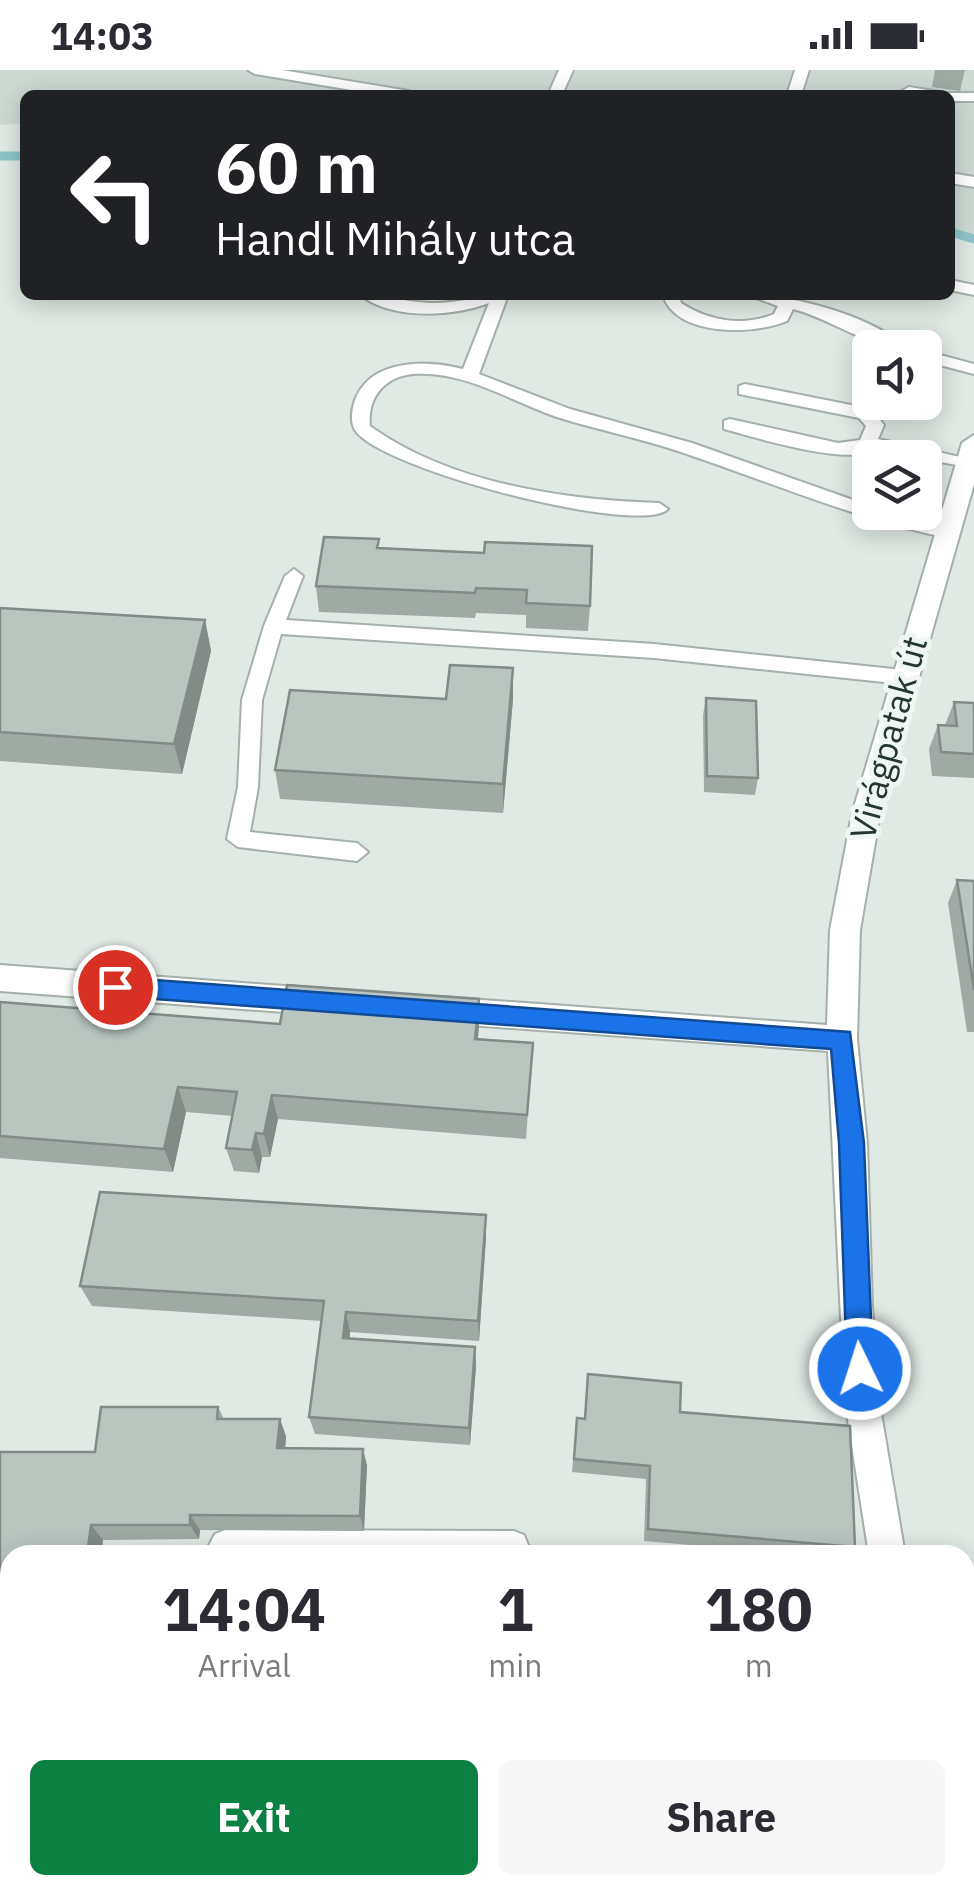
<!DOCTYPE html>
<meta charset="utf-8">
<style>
:root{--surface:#fff;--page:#f7f7f7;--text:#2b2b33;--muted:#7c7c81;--accent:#0b8043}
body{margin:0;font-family:"IBM Plex Sans",sans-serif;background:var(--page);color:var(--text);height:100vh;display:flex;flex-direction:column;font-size:38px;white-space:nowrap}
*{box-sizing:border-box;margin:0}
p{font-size:32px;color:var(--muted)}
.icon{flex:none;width:55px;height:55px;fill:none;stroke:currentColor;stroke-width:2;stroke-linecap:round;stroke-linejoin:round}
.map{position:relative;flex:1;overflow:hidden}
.sheet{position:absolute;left:0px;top:1475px;width:975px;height:350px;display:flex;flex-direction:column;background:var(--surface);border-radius:30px 30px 0 0;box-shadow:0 5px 25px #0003}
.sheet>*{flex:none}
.guide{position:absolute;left:20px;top:20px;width:935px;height:210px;border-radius:15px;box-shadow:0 5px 25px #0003;background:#202124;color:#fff;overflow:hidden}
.fabs{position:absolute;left:852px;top:260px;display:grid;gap:20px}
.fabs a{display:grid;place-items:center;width:90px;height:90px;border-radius:15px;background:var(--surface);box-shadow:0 5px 25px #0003;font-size:50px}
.pin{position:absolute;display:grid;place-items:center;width:85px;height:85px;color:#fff;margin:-42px;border:5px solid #fff;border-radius:50%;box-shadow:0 2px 10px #0007}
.me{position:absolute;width:110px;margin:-55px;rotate:356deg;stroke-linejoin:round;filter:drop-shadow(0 0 8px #0008)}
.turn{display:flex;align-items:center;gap:35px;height:210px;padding:0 30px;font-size:45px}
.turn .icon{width:130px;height:130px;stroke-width:2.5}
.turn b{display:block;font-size:70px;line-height:85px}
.eta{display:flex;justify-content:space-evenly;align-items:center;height:170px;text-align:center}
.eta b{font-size:60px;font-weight:800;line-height:70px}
.cta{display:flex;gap:20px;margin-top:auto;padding:20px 30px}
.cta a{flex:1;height:115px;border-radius:15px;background:var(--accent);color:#fff;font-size:40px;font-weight:800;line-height:115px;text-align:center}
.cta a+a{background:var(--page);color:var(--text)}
.status{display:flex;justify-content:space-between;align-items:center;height:70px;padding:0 50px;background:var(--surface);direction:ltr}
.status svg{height:28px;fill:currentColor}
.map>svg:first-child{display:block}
</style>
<div class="status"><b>14:03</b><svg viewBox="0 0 49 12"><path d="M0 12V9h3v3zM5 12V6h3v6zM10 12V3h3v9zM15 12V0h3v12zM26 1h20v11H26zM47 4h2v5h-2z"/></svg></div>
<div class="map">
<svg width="974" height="1825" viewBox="0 0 974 1825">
<rect width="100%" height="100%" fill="#e0e9e4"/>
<path fill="#ced9d3" d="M0,0H974V161L972,168L950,163V25H25V53L0,55Z"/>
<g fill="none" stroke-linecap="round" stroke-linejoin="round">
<path stroke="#8dc4c8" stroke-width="9" d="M0,86H25
M950,162L974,169"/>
<g stroke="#a4b0aa" stroke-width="4">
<path id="lane" d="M248,0H282L409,21L416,25H382L255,4Z
M559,0H573L562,25H548Z
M795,0H809L801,25H787Z
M909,17L940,22L942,25L904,24L902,21Z
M950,23H974V31H950V25H944Z
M950,103L974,107V117L950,113Z
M950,210L974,215V225L950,220Z
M360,225C384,225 406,232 430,233C457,234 481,225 508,225L479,304L570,339L692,373L870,436V442H892L955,457L957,462L948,468C856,449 770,412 681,382C640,368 598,360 557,347C510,331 464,300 413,304C384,307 367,328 370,356C449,413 563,430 659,433L668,439C640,467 379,399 355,360C350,352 352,339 355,330C371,288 427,290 463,299L489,233C451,247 392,250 360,225Z
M663,225H679L681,233C708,251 744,257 774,244L778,236L748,225C795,225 871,246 907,278C867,278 832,249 793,239L787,251C754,265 675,267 663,225Z
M925,281L974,294V304L925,291Z
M745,314L871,339L884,355L878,369L974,390V398L872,380C847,396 754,367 724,359V351L730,349L838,373L860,370L866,356L859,348L739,324V316Z
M294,499L303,506L286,550L654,574L903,600L913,607L903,614L654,588L281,564L262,630L258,717L250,762L357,773L368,782L357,791L238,777L227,769L238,717L242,630L264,556L285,506Z
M225,1460L514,1461L524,1465L528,1475L523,1485H204L215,1464Z
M129,1815H159L158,1825H128Z"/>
</g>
<g stroke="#a4b0aa" stroke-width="4">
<path id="street" d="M974,365V414L880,744L860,860L857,969L867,1073L872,1236L879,1331L905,1485H869L845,1331L828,981L441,953L430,949L426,940L430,931L441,927L827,955L830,860L852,744L962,373Z
M0,895L325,919L336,923L340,932L336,941L325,945L0,921Z
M965,1795L974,1799V1825H948L944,1815H965Z"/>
</g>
<use href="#lane" fill="#fff" fill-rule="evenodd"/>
<use href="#street" fill="#fff" fill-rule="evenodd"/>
</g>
<path fill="#9faaa5" d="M935,0H965L960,21L932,17Z
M380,478L590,536L588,561L526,558V545L476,543L475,548L319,542L316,516Z
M0,538L205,550L211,581L182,704L0,691Z
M706,628L758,708L755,725L704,722L703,645Z
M446,629H513L503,743L280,729L275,700Z
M954,632L974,633V708L932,706L929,679L938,655H945Z
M957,810L974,811V962H967L948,833Z
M0,932L280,954L479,955L478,969L533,973L526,1069L278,1049L270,1087H262L259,1103L234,1101L226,1078L233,1046L186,1042L173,1102L0,1088Z
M486,1145V1167L479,1271L350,1262V1268L475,1277L476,1296L470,1375L315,1364L309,1347L322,1251L92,1236L80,1216Z
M588,1304L680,1342L855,1477L848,1485H808L644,1471L646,1409L572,1402L577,1348L584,1349Z
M218,1337L224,1349L286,1366L285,1378L367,1395L364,1461L200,1460L199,1469L103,1470L101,1485H10V1808H0V1382H95Z"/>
<path fill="#828b86" d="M205,550L211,581L182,704L174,674Z
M513,598V629L503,743V714Z
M479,929V955L475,994V969Z
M178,1017L186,1042L173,1102L164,1079Z
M272,1025L278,1049L270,1087L264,1064Z
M256,1063L262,1087L259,1103L252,1080Z
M486,1145V1167L479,1271L478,1251Z
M346,1242L350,1262L347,1287L343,1268Z
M475,1277L476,1296L470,1375L469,1358Z
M280,1349L286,1366L284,1395L277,1378Z
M363,1379L367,1395L364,1461L360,1446Z
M190,1445L200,1460L199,1469L190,1455Z
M91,1455L103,1470L101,1485H87Z"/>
<path fill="#b9c6c0" stroke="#828b86" stroke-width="2.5" d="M324,467L379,469L377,478L484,483L485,472L592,476L590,536L526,533L527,520L476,518L475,523L316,516Z
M0,538L205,550L174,674L0,662Z
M450,595L513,598L503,714L275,700L290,620L446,629Z
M706,628L756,631L758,708L707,706Z
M954,632L974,633V684L941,682L938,655L957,656Z
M957,810L974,811V920Z
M287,915L479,929L475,969L533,973L527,1045L272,1025L264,1064L256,1063L252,1080L226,1078L237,1022L178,1017L164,1079L0,1066V932L280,954Z
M100,1122L486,1145L478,1251L346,1242L343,1268L475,1277L469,1358L309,1347L324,1231L80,1216Z
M588,1304L681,1313L680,1342L850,1356L855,1477L648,1459L650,1396L574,1389L577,1348L585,1349Z
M101,1337H218L217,1349H280L277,1378L363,1379L360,1446L190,1445V1455H91L87,1485H10V1805H0V1382H95Z"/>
<path fill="#1a73e8" stroke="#114b97" stroke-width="2.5" d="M115,907L850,962L864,1073L873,1299L869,1308L860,1312L851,1308L847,1299L839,1073L831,979L115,926L103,917Z"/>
<g text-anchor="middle" stroke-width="10" stroke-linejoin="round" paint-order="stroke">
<g font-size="35" fill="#233730" stroke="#f0f6f2">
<text transform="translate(889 668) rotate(-75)" y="12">Virágpatak út</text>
</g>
</g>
</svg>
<div class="fabs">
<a><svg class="icon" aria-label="sound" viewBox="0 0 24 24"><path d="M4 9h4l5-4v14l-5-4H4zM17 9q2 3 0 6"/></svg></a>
<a><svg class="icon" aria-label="layers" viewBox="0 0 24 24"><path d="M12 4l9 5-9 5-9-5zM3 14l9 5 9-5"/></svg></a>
</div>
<div class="pin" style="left:115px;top:917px;background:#d93025"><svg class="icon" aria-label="arrive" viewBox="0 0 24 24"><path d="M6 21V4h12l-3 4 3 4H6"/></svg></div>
<svg class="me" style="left:860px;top:1299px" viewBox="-20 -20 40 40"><circle r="17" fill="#1a73e8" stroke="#fff" stroke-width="3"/><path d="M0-11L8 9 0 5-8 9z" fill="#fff"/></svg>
<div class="guide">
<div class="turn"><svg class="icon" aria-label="left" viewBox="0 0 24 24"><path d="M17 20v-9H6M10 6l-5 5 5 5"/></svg><div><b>60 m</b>Handl Mihály utca</div></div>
</div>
<section class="sheet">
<div class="eta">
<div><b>14:04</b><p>Arrival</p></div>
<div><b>1</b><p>min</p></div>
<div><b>180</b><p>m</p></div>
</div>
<div class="cta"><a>Exit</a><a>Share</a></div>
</section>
</div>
